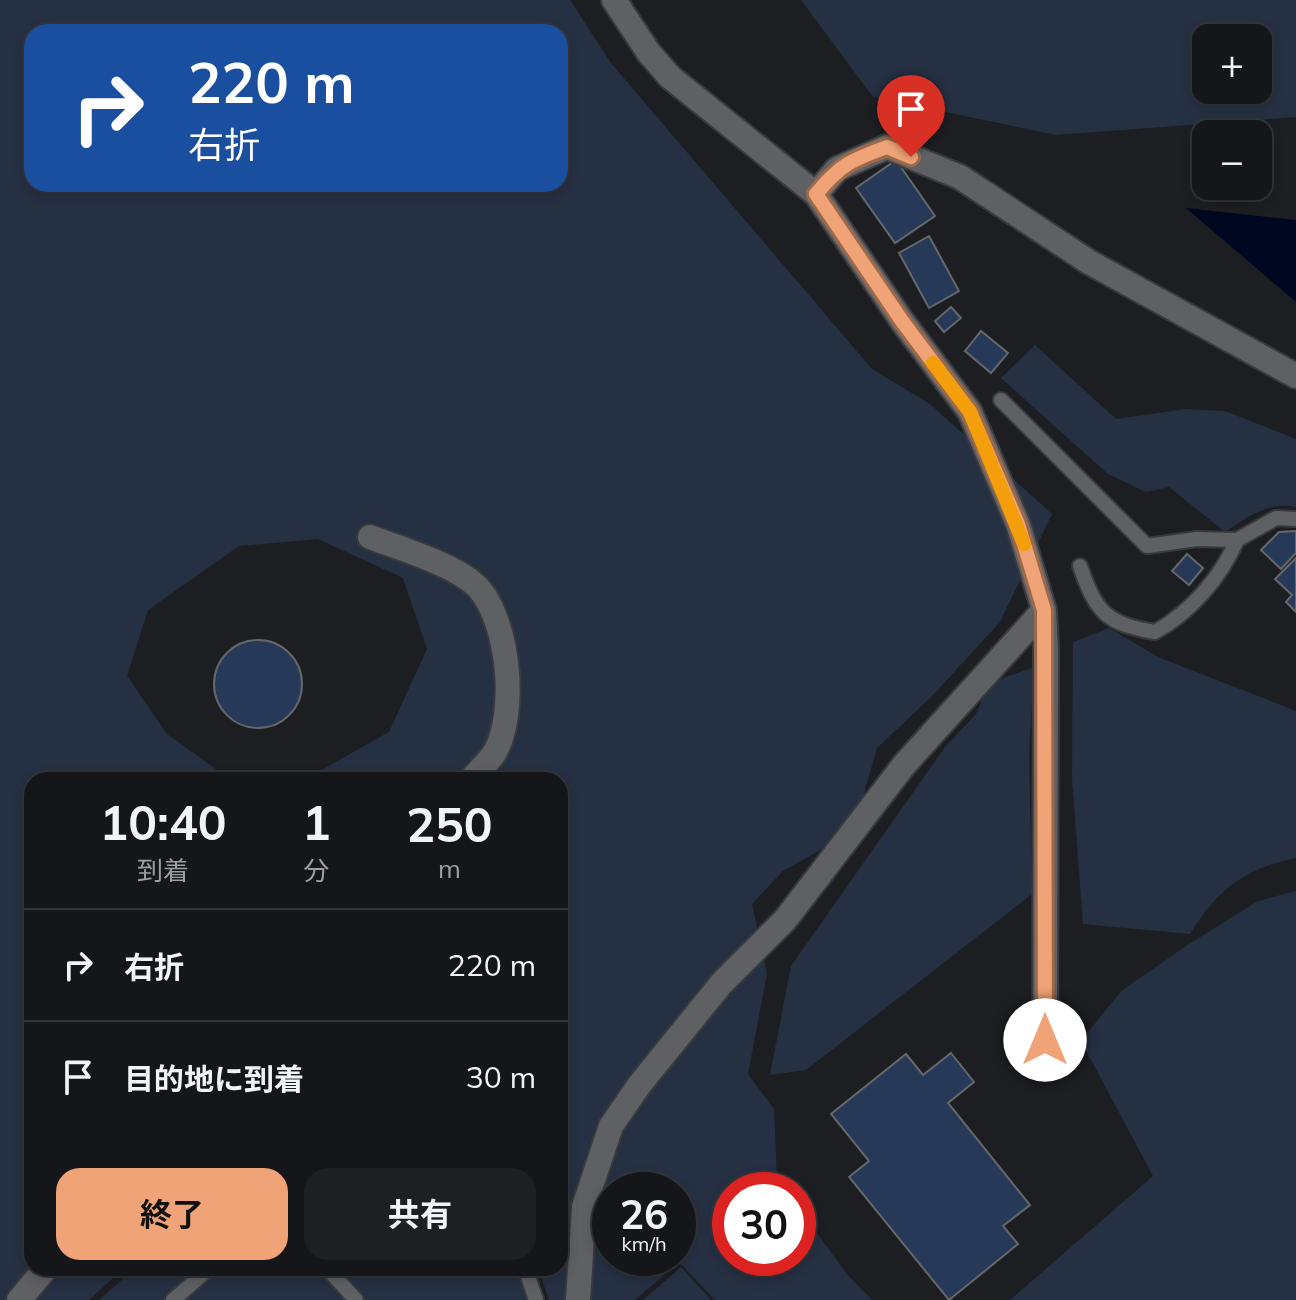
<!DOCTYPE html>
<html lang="ja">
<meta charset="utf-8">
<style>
:root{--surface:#15161a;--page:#1e1f23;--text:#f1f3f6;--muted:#9d9fa2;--line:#343539;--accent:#efa377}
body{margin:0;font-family:Mulish,"Noto Sans JP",sans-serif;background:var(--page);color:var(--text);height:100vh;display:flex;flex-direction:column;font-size:30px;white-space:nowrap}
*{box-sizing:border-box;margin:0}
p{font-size:26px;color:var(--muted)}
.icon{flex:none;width:44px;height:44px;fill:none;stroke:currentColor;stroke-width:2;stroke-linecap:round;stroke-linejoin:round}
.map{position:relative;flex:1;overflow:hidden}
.side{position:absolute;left:24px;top:772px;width:544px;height:504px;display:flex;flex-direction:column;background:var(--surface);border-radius:24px;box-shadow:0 4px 12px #0003,0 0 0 2px var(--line)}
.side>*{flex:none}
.top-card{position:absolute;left:24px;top:24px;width:544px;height:168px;border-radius:24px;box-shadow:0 4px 12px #0003,0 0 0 2px var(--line);background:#1a4fa0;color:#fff;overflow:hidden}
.fabs{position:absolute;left:1192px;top:24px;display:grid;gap:16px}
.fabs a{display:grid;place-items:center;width:80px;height:80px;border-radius:16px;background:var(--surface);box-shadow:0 4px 12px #0003,0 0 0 2px var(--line);font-size:40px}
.speed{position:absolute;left:592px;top:1172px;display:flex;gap:16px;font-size:40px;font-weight:700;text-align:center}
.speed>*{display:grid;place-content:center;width:104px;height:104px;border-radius:50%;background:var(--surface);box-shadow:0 4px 12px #0003,0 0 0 2px var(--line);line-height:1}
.speed small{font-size:20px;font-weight:400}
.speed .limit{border:12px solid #d22;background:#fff;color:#111}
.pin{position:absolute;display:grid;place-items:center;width:68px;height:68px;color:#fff;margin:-82px -34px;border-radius:50% 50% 50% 0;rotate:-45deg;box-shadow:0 0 8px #0007}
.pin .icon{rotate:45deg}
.me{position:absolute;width:88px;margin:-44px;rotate:0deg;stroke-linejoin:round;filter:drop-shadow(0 0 6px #0008)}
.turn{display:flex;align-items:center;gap:28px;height:168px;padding:0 32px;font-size:36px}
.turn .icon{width:104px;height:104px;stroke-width:2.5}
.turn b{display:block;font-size:56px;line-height:68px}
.eta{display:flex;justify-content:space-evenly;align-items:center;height:136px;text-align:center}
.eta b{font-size:48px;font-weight:700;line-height:56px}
.cta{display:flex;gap:16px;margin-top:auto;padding:16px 32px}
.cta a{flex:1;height:92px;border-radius:24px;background:var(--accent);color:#111;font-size:32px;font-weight:700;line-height:92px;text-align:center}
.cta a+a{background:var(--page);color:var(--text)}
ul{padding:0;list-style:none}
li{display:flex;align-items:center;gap:24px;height:112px;padding:0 32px;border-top:2px solid var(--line)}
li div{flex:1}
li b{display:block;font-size:30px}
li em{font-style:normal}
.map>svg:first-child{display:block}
</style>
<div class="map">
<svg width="1296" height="1300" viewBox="0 0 1296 1300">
<rect width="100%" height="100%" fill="#1c1e22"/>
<path fill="#263043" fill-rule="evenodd" d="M0,0H570L611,63L872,369L930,404L1052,514L1000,622L932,696L877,748L853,832L783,871L752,904L767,974L748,1074L774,1109L777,1178L785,1190H730V1258H798V1207L846,1273L872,1300H715L679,1262L635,1300H549L538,1268H560V780H304L389,732L427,649L403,578L318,539L239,546L148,610L127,676L167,734L227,777L245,780H32V1268H124L89,1300H0ZM32,32H560V184H32ZM610,1190H678V1258H610Z
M801,0H1296V117L1056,135L873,97ZM1258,38V90H1206V38Z
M1035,345L1116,419L1186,409L1225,411L1296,439V507C1269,501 1247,517 1225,532L1169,487L1146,492L1108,474L1001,378Z
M1109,628L1158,657L1296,711V858C1244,869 1218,889 1190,934L1083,924L1072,779L1073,642Z
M1034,667L1029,753L1032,894L806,1070L770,1075L791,966L945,747L976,714L989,683Z
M1296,891V1300H1010L1153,1176L1081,1041L1121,991L1189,944L1258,901Z
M681,1267L711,1300H643Z
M135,1268H534L543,1300H99Z"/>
<path fill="#000721" d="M1186,208L1296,220V302Z"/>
<path fill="#273959" stroke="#65676b" stroke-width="2" d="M896,160L935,216L895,243L856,188Z
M929,236L959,291L929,308L899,253Z
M951,307L961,318L944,332L935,321Z
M981,331L1008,353L991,373L965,351Z
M1296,531V553L1281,569L1261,550L1279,532Z
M1187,554L1203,568L1189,585L1172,571Z
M1296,558V612L1286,602L1292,595L1275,579Z
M214 684a44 44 0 1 1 88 0a44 44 0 1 1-88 0Z
M951,1053L974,1082L948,1103L1030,1205L1003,1226L1018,1244L949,1300L849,1177L869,1161L831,1114L906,1054L923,1075Z"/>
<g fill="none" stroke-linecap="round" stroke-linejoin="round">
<g stroke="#393a3d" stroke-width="18">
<path id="service" d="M1001,400L1147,546L1197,539L1237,540L1276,518L1296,519
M1080,566C1096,612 1106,624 1155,632C1191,612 1221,577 1237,540
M327,1268L356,1300
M525,1268L536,1300
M173,1300L210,1268"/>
</g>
<g stroke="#393a3d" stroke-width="28">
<path id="minor" d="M614,0L649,53L670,77L816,194L902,321L970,412L1018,524L1044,610L1046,649L1045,1040L1038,1055
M816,194L837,169L887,147L960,177L1089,262L1296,376
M370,537C401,549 461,566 481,591C509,627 517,712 495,752C489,762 478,771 471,780
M19,1300L46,1268
M578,1300L584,1207L611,1126L640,1084L721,984L785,920L904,765L1044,610"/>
</g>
<use href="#service" stroke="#5e6064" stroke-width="14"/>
<use href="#minor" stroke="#5e6064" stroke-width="24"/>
</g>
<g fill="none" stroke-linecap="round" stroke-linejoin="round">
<g stroke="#9b6a4d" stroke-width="20">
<path id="route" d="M911,157L887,147C851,160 840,165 816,194L902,321L970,412L1018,524L1044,610L1045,1040"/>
</g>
<use href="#route" stroke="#efa377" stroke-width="14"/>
<path stroke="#f59e0b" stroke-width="14" d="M933,363L970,412L1024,544"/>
</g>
</svg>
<div class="fabs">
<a>+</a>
<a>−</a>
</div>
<div class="speed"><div>26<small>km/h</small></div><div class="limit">30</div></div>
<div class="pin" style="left:911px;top:157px;background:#d93025"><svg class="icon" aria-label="arrive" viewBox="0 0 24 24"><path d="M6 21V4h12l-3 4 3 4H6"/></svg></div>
<svg class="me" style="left:1045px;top:1040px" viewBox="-20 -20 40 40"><circle r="19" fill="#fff"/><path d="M0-13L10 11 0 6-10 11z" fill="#efa377"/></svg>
<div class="top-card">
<div class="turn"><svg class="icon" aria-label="right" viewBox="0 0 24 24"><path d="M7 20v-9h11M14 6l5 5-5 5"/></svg><div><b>220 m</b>右折</div></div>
</div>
<section class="side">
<div class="eta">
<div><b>10:40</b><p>到着</p></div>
<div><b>1</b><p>分</p></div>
<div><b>250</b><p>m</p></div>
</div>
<ul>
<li><svg class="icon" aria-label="right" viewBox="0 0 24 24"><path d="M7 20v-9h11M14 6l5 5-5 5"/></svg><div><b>右折</b></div><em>220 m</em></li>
<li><svg class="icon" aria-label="arrive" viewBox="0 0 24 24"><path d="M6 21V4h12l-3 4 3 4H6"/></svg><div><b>目的地に到着</b></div><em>30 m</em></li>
</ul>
<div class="cta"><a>終了</a><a>共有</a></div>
</section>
</div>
